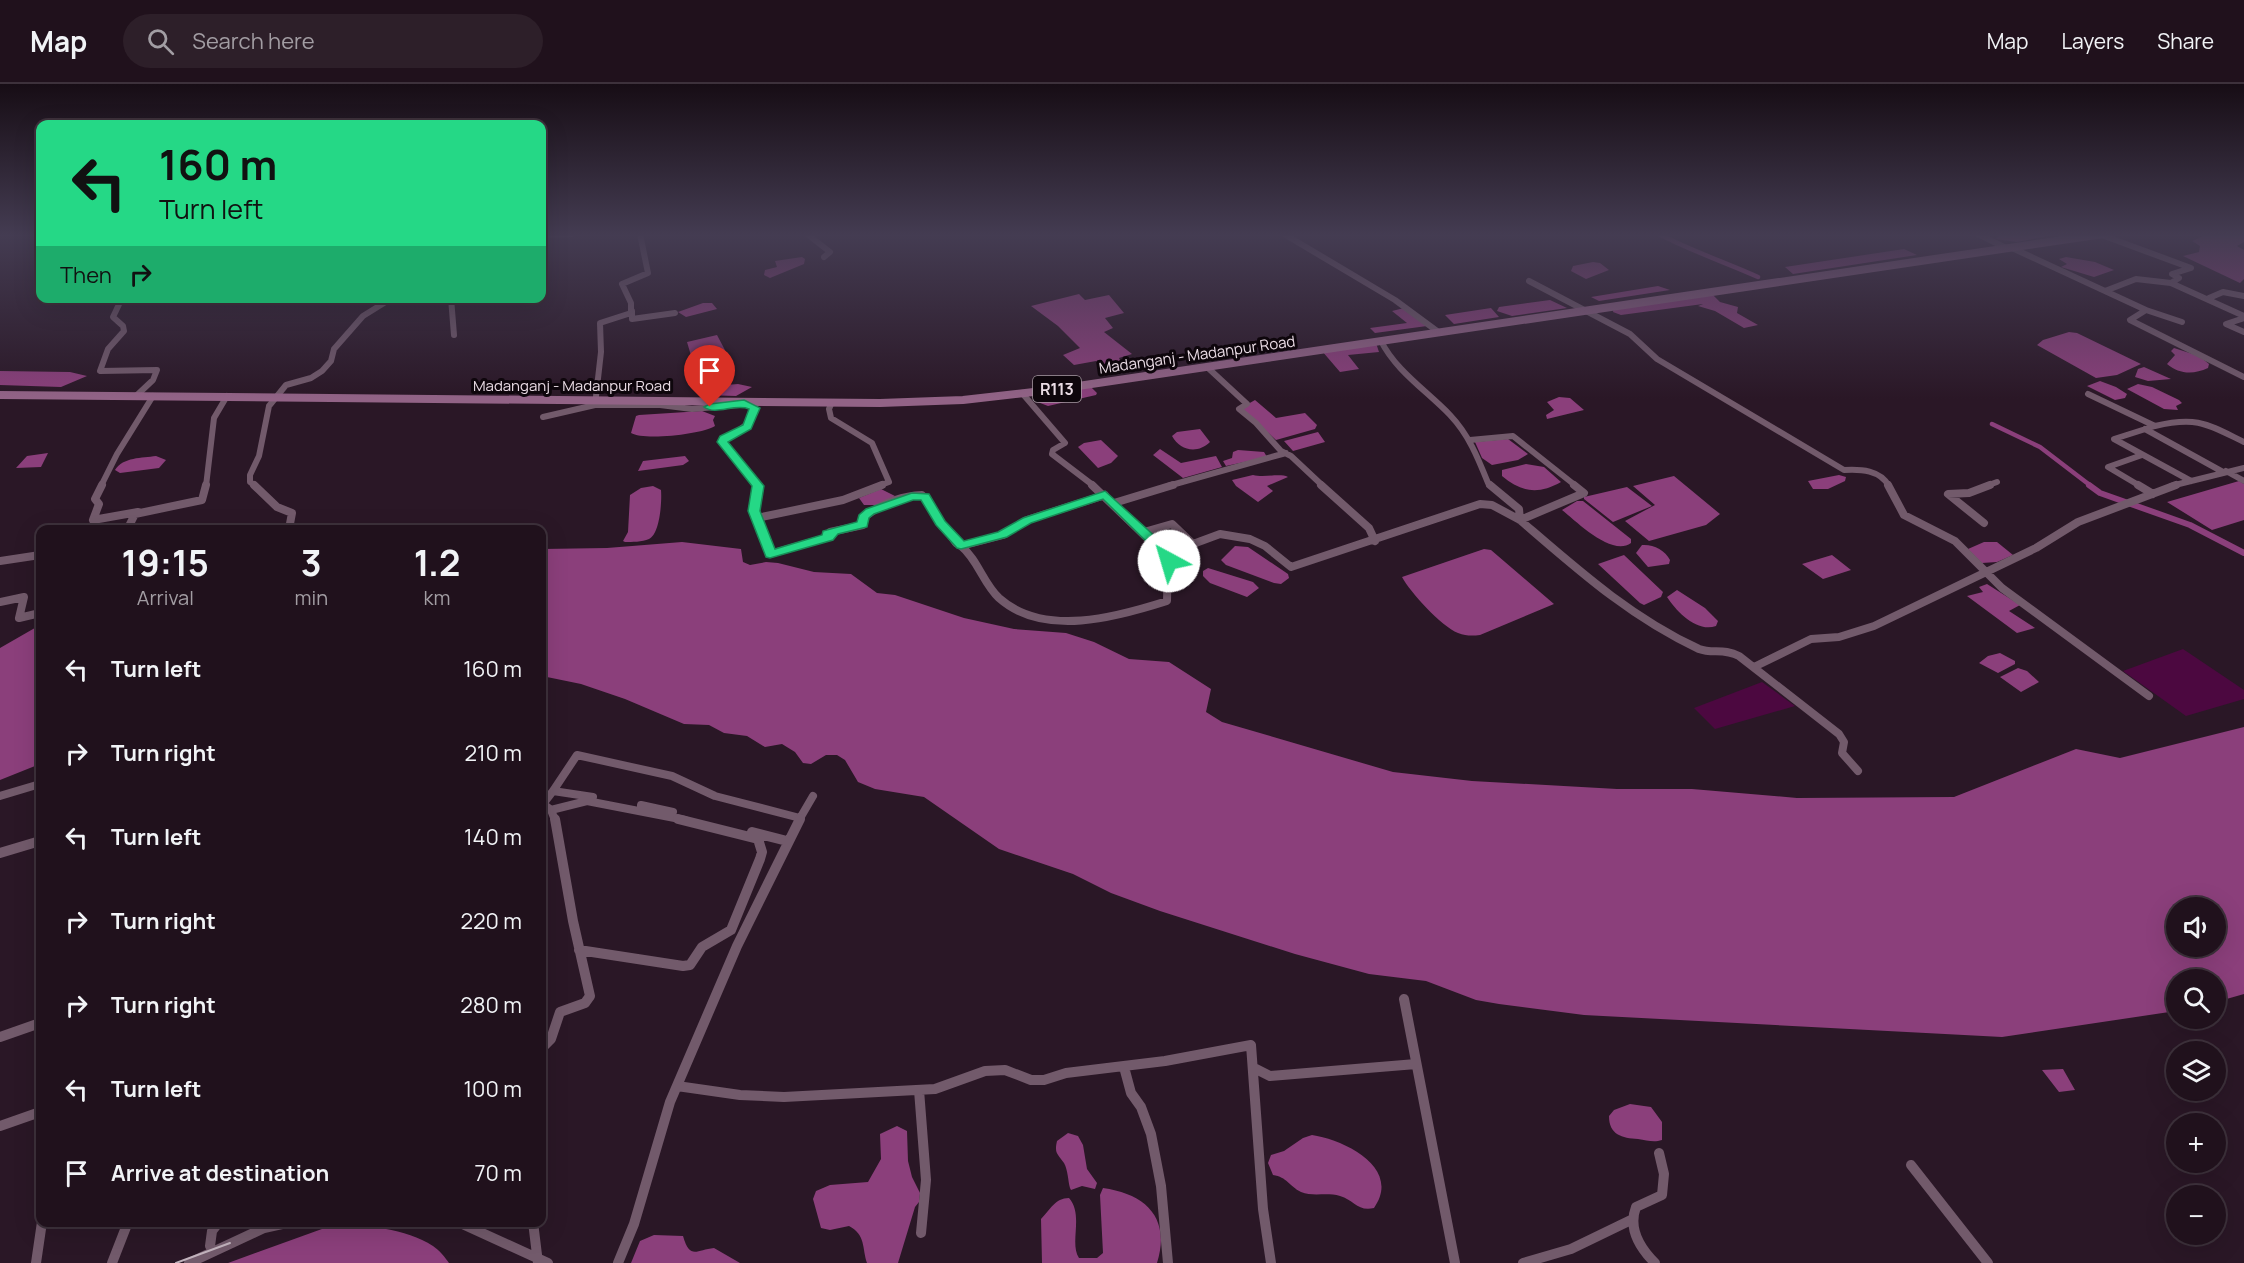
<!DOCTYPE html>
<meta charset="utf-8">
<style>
:root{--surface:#20111c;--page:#2d1f29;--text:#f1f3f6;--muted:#a29da3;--line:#3d313b}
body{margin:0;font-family:Manrope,sans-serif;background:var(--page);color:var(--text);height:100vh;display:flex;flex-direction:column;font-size:22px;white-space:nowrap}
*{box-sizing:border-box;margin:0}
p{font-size:20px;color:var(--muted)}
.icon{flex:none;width:33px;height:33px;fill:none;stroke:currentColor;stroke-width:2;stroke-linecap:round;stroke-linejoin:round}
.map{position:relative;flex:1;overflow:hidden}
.side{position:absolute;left:36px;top:441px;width:510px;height:702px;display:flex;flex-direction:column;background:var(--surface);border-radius:12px;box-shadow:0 6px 24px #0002,0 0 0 2px var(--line)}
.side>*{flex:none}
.top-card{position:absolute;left:36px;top:36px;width:510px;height:183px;border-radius:12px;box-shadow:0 6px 24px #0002,0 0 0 2px var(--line);background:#25d886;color:#111;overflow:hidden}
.controls{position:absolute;left:2166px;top:813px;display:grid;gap:12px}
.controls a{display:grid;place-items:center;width:60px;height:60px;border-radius:50%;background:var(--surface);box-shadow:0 6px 24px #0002,0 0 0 2px var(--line);font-size:30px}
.pin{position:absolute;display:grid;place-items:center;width:51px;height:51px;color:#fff;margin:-62px -26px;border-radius:50% 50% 50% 0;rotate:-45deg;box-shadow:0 0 6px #0007}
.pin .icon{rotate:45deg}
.me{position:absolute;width:66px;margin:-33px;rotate:321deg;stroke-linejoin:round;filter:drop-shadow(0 0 4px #0008)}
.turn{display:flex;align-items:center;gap:21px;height:126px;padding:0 24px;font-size:27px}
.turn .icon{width:78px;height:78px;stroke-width:2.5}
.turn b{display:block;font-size:42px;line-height:51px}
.then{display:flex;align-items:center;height:57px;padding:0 24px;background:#0003;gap:12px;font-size:22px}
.eta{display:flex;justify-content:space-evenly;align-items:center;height:102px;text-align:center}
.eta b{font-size:36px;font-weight:700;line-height:42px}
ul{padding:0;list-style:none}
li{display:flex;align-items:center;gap:18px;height:84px;padding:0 24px}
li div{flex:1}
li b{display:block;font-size:22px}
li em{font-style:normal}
header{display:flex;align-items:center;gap:36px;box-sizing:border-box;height:84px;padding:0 30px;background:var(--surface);border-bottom:2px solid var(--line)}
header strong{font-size:28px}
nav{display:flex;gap:33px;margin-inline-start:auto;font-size:21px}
.search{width:420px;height:54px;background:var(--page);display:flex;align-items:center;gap:15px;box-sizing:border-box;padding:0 21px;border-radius:33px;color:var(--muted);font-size:22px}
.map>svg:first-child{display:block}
</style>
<header>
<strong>Map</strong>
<div class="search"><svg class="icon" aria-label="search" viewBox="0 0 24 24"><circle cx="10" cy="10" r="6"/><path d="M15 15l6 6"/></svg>Search here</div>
<nav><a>Map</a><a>Layers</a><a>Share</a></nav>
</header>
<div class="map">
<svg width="2244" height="1179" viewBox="0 0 2244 1179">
<rect width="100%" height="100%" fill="#2a1726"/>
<path fill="#4c0840" d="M2183,565L2244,606V615L2186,632L2123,587Z
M1762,598L1795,622L1715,645L1694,624Z"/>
<path fill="#8b3f7b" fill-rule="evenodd" d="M2009,150H2058L2017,158L1996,155L2000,151Z
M2208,150H2244V158L2237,162L2244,166V195L2240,199L2183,172L2199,168L2200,162L2192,157Z
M1904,165L1917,171L1793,190L1785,183Z
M802,173L805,175L804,180L770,194L764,191L765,186L777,183L775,177Z
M2066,173L2095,178L2114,186L2094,193L2061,183L2067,180L2059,175Z
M1593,178L1600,179L1609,186L1586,195L1571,187L1573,182Z
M1658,202L1670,206L1599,217L1591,213Z
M1710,208L1720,218L1738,223L1737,229L1758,241L1744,244L1715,227L1698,222L1703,220L1621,231L1613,228L1614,223Z
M1079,210L1085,216L1109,211L1124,229L1105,234L1113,244L1104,248L1132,270L1119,274L1121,278L1100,282L1096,277L1074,281L1063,271L1080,264L1058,242L1031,222Z
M1550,216L1567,224L1512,232L1497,227L1499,223Z
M703,219H712L717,225L686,233L678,228Z
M1404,224L1427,242L1375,249L1370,244L1407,239L1392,227Z
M1491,224L1499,233L1454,240L1445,231Z
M2069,248L2077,249L2141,280L2117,291L2096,294L2037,261L2043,256Z
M717,251L726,268L692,275L687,258Z
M1376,259L1379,268L1348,271L1359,285L1340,288L1322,267Z
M2174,264L2199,272L2209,280L2208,284C2193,291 2179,290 2167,280L2175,271L2171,267Z
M2144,283L2171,295L2148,297L2135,293L2138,285Z
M0,287L70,288L87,292L61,303L0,301Z
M2100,297L2116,303L2127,310L2125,314L2115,316L2087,302Z
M738,300L752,303L736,312L704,311V306L713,302Z
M2138,300L2152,303L2179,316L2182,319L2176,322L2178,326L2164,325L2127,305Z
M1090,302L1097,309L1096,311L1048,322L1035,317L1039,311Z
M1559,313L1570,314L1584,326L1547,335L1546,331L1554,326L1547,318Z
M1255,316L1276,334L1305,329L1317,341L1315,345L1276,356L1241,324Z
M702,327L715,332L713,336L715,342C703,350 644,357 631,349L636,332L639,331Z
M1200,345L1210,358C1198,370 1180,367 1172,352L1177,348Z
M1318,348L1325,358L1293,367L1284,357Z
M1508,355L1528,370L1518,376L1492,381L1482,374L1475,358Z
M1101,356L1118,372L1111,379L1098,384L1078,363L1084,359Z
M1160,365L1181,379L1216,372L1222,383L1183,394L1153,371Z
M1238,366L1264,368L1267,373L1226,382L1223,377L1232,374L1233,368Z
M48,369L41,383L16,384L27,372Z
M156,372L166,376L159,384L120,389L115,386C123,373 142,374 156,372Z
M685,372L689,377L683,381L638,387L643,377Z
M1526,380L1544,383L1561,398C1538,411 1521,408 1502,392V386Z
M1253,391C1264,394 1280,389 1288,393L1267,402L1273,407L1258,418L1236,402L1232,396Z
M1839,391L1846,393L1845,397L1828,405H1813L1808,397Z
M1674,392L1720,430L1706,441L1649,457L1625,437L1655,421L1633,402Z
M2239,397L2244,400V436L2212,446L2167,418Z
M653,402L661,406C662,417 660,450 649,455C642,458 632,458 625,458L623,457L628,448L630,411L641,404Z
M1627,403L1652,422L1613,438L1584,415V413Z
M881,405L895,412L880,421H864L859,414Z
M1577,417H1583L1631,455V459C1612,473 1577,438 1562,426Z
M682,458L741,465L743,478L750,481L766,478L778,479L814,488L851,490L877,509L895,511L964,534L1014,545L1066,549L1094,558L1129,575L1169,578L1211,605L1206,628L1222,638L1393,688L1472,697L1617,705H1692L1797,714L1954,713L2076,665L2120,674L2244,643V910L2216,918V896H2176V927L2002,953L1584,931L1499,920L1476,916L1426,897L1369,890L1295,870L1160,827L1111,809L1073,790L999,765L924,713L875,705L858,698L845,676L837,671H826L811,680L803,679L795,668L782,660L765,663L747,652L724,649L709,641L684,640L625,615L581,600L542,592V465L607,464ZM2176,824H2216V862H2176Z
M1984,458H1997L2013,471L1997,478L1982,479L1968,465Z
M1642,461C1653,460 1665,466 1670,476L1669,480L1648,483L1636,469Z
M1235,462L1248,463L1288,490L1289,494L1281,500L1274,499L1226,481L1221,476Z
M1484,465L1491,466L1554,520L1480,551C1472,552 1466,552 1458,549C1441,542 1410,508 1402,493Z
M1624,471L1663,508L1661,513L1644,521L1640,519L1598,480Z
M1832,471L1851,486L1823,495L1802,480Z
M1208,484L1253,498L1259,504L1247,513L1210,499L1203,492V487Z
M1987,500L2020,521L2009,527L2035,544L2017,549L1967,512L1983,508L1979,503Z
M1677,506L1705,524L1718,537L1716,542C1697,549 1676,527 1667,513Z
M40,541V680L0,696V564Z
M2000,569L2015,577V580L1998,589L1979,579L1988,572Z
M2018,584L2027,587L2039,598L2021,608L2000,593Z
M2063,985L2075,1006L2059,1008L2042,986Z
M1630,1020L1651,1023L1662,1038V1056C1653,1059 1647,1056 1638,1055C1622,1054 1609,1051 1609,1032L1614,1026Z
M897,1042L907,1047L908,1077L912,1093L920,1109L919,1118L915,1123L898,1179H867C862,1164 866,1151 849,1142L830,1146L821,1144L813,1115L816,1107L830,1101L868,1098L881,1075L880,1050Z
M1068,1049L1078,1052L1083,1061L1087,1085L1097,1099L1095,1105L1082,1102L1071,1106L1070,1104C1068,1097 1068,1086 1064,1079C1058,1070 1054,1070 1057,1057Z
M1312,1051C1345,1056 1402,1084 1374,1124C1358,1128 1354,1116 1340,1112C1327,1108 1313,1113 1301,1108C1289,1102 1287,1093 1273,1091L1268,1079L1271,1071L1284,1067L1303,1054Z
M1103,1104C1146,1110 1171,1134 1157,1179H1042L1041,1135C1050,1126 1055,1114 1069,1114C1084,1131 1069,1159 1079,1174H1097L1103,1169L1100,1111Z
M333,1141C365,1141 406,1144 433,1162C439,1166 445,1173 449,1179H228Z
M654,1151L683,1152C690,1176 696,1166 714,1164L740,1179H631L640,1157Z"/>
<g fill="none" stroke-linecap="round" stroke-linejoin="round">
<path stroke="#8b3f7b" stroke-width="4.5" d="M1659,150C1691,167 1725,178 1758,193
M1992,340L2040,363L2091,402"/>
<path stroke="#8b3f7b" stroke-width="6" d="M2089,401L2100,409L2190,441L2244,469"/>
<path stroke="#725a6b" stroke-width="6" d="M807,150L830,168L824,173
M1284,150L1395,216L1437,247
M1978,150L2008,165
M2099,150L2191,184L2172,190L2179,194L2171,199
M542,151L572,150
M2012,164L2146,226L2130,236L2244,293
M1529,197L1630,250L1657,275L1844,386C1861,385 1880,386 1889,402
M2105,207L2136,195L2171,199L2244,232
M122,214L113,233L123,242L124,247L108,265L100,287L157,286L153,296L136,312
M451,214L454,251
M2209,214L2223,208L2244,212
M2146,226L2182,238
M632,227V235L675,229
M2244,234L2226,240L2244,248
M1381,257C1396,287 1427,307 1450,331C1469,351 1478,374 1488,399L1492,402
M1207,283L1247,320L1239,325L1256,339L1281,367L1291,372L1323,402
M1022,309L1065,359L1053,366L1052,370L1094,402
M2088,310L2155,342L2114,355L2191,397
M832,318L829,325L831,334L872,359L889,398L878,402
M595,321H660L692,325L751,320L755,324L750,338L722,359L758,402
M543,333L595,321L601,268L600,239L631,229V219L622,200L648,189L640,150
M2155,342C2197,332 2207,340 2244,358
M2145,345L2223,388
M1470,356L1513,352L1576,402
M2226,387L2244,397
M101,402L117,370L153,312
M206,402L214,334L227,312
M256,402L250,398V391L259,372L269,322L286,301L311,294L322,287L331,277L334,265L363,232L392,214
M1168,402L1286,369
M1986,402L1997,398
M2140,402L2108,383L2142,371
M2171,402L2244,384"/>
<path stroke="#725a6b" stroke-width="8" d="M102,401L95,415L99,420L93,436L138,428
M254,401L277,423L292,429L289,445L255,446
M757,401L754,427L757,434L843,416L882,401
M1321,401L1369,444L1375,457
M1490,401L1519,425L1520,436
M1574,401L1584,409L1520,436C1577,485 1630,533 1699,565C1712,570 1724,564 1739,572L1839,650L1844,658L1842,669L1858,687
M1888,401L1904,431L1955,457L2002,504L2149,612
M2138,401L2153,410
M1114,419L1173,401
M757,434L770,470L829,453L830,448L863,441L864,433C881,420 901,412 922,411L956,459L961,462L1003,451L1027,436L1105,411
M1984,439L1948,410L1969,409L1990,401
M127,446L135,430L202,416L206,401
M1144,448L1172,440L1193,460L1220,450L1250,455L1265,462L1291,483L1480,420L1492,421L1520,436
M961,462C978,476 983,499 999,514C1044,554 1117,533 1167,517L1168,474L1092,401
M0,477L40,471
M0,518L24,513L19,534L40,529
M1754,583L1811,555L1839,553L1874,542L2036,464L2078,438L2176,401
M553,707L577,671L672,692L715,712L800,734
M0,712L40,700
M542,719L551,726L555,736
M543,720L553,707L593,713
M641,721L673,728
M551,726L587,717L685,736
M799,736L813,712"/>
<path stroke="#725a6b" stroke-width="10" d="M752,748L787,757
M0,769L40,757
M579,866L683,882L690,881L702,863L731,846L760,775L762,768L758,755L678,735
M1404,915L1455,1179
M0,953L40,939
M542,964L551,955L560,928L585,919L590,912L573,837L555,735
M1124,983L1131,1009L1141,1023L1151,1050L1161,1102L1168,1179
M1254,984L1270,992L1416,980
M677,1002L740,1011L784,1013L935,1005L985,987L1005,986L1031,996H1044L1066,989L1165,977L1251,961L1263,1125L1271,1179
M919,1006L926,1096L921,1149
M0,1042L40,1028
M1911,1081L1988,1179
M458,1138L548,1179
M533,1138L538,1179
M210,1162L212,1147L219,1138
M36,1179L42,1138
M112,1179L128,1138
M189,1179L264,1144L291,1138
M618,1179L634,1140L670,1018L737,862L800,735
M1523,1179L1571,1165L1633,1135
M1655,1179C1640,1164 1628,1144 1636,1123L1662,1111L1664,1090L1659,1069"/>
<path stroke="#926386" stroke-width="8" d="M0,311L880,319L963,316L1051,306L2103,150"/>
<path stroke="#c1b2bc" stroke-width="2" d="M176,1179L230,1159"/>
</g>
<linearGradient id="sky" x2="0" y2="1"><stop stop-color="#170d15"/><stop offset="0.48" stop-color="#443c52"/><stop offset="1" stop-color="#443c52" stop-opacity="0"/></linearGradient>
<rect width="2244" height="315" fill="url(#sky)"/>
<path fill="#25d886" stroke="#188c57" stroke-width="1.5" d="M744,316L760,324L751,345L728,358L764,402L760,427L775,465L822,451L823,447L857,438L859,431L866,425L912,409L929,410L945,437L964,457L998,448L1023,434L1105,407L1169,465L1175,477L1169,481L1164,480L1159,470L1103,415L1031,439L1007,453L961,465L957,464L936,441L921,416H913L874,430L869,434L867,443L838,450L833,456L770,474L766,473L748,427L752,402L717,358L720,352L743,341L749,325C735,319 716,332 704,323L710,320Z"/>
<g text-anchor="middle" stroke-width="6" stroke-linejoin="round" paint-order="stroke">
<g font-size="15" fill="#e9dbe4" stroke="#0e060c">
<text transform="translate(1197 271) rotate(-8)" y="5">Madanganj - Madanpur Road</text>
<text x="572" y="307">Madanganj - Madanpur Road</text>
</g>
<rect fill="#0e060c" stroke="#a79ba3" stroke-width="1.5" x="1033" y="292" width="48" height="26" rx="4.5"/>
<g font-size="16" font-weight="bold" fill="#e9dbe4">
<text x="1057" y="311">R113</text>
</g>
</g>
</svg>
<div class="controls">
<a><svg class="icon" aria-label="sound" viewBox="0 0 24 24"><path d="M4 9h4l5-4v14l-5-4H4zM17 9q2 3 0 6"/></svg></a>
<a><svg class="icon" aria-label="search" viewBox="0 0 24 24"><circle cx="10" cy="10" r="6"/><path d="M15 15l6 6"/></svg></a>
<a><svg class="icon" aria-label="layers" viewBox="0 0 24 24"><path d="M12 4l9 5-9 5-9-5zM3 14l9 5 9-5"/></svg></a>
<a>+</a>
<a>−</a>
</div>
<div class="pin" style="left:710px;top:323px;background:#d93025"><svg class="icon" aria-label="arrive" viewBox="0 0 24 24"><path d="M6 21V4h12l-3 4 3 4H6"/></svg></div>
<svg class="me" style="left:1169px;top:477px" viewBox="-20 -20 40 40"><circle r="19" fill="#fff"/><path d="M0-13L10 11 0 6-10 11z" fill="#25d886"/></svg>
<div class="top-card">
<div class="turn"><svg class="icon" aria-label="left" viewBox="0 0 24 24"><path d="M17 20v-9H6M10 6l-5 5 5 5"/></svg><div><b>160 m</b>Turn left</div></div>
<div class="then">Then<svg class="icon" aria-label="right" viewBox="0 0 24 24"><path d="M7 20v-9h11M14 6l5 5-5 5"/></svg></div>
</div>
<section class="side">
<div class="eta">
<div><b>19:15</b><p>Arrival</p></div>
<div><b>3</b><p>min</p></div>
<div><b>1.2</b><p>km</p></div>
</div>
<ul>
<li><svg class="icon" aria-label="left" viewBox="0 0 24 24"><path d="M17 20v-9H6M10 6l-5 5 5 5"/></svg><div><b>Turn left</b></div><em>160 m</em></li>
<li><svg class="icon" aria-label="right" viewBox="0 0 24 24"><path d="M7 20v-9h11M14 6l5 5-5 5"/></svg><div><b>Turn right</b></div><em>210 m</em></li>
<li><svg class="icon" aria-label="left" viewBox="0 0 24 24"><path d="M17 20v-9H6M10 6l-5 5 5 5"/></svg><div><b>Turn left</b></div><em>140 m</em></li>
<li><svg class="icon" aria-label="right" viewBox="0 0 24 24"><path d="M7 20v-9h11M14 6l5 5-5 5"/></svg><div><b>Turn right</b></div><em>220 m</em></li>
<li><svg class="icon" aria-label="right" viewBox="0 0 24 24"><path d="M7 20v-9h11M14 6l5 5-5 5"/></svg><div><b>Turn right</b></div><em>280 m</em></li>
<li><svg class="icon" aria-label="left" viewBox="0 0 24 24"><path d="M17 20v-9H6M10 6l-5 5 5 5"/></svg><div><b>Turn left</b></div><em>100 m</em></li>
<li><svg class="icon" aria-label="arrive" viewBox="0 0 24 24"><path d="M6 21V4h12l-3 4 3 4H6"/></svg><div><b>Arrive at destination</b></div><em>70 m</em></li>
</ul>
</section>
</div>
